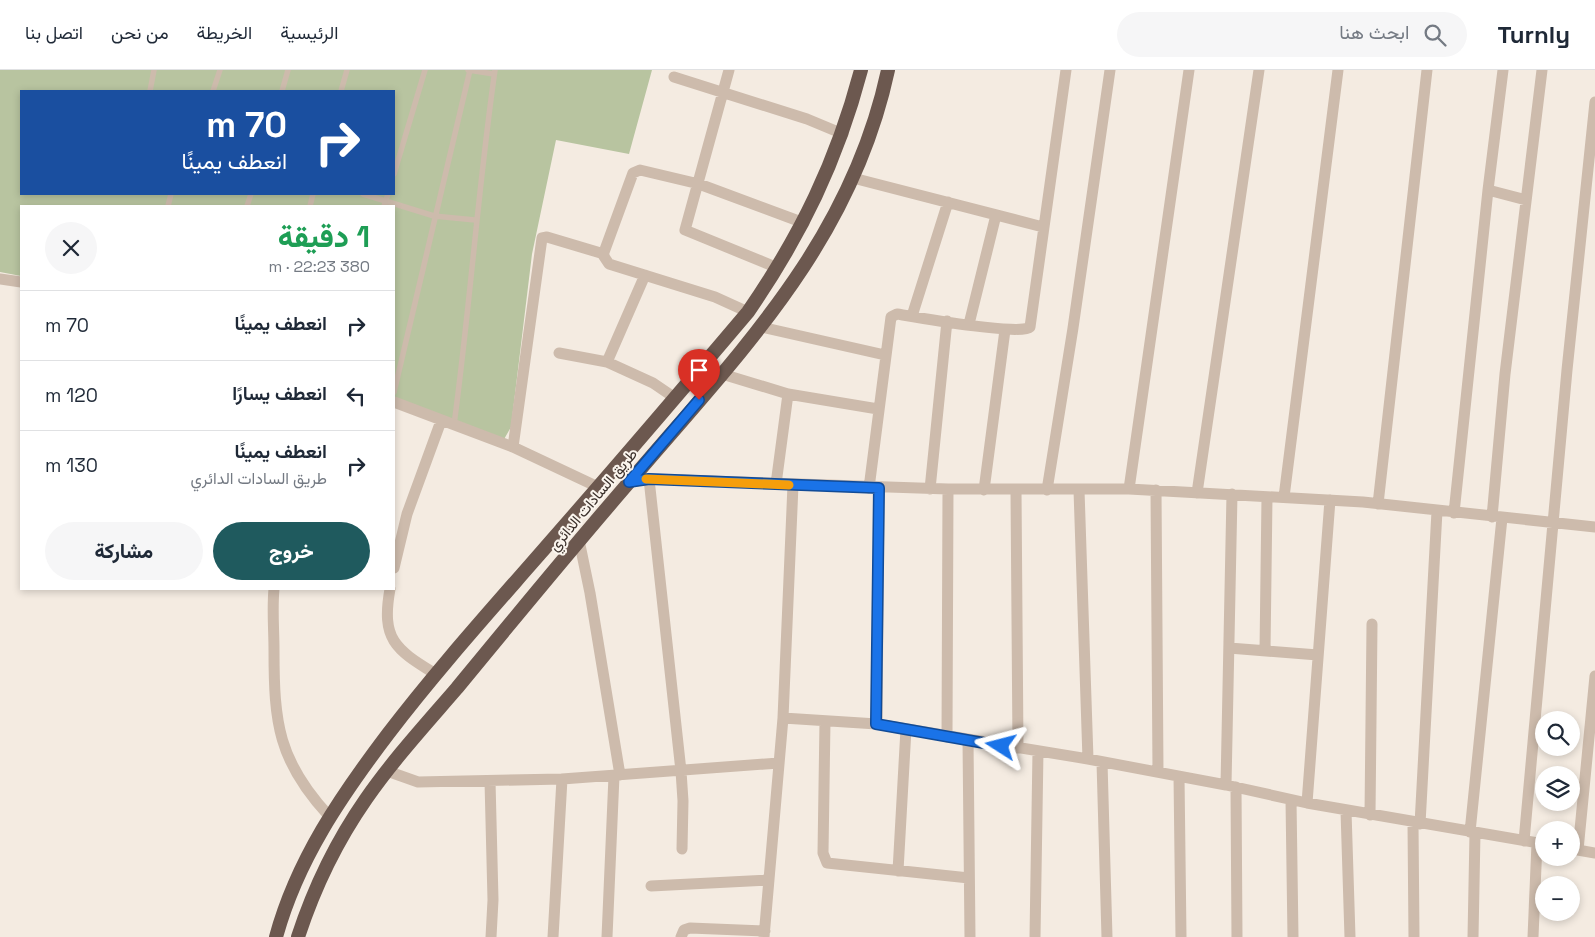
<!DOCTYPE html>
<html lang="ar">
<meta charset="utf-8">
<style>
:root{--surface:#fff;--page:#f6f6f7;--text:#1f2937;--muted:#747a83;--line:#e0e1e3;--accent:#1f5a5e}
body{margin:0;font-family:"Space Grotesk",Vazirmatn,sans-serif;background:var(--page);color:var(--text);direction:rtl;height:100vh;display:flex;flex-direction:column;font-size:19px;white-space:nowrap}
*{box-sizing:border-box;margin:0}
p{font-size:16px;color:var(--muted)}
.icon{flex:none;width:28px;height:28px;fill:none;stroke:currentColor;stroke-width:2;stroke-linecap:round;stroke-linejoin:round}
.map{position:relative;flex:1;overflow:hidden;direction:ltr}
.side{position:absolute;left:20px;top:135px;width:375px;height:385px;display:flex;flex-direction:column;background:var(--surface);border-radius:0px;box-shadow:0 2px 8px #0003;direction:rtl}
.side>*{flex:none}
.guide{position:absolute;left:20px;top:20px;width:375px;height:105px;border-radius:0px;box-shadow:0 2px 8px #0003;direction:rtl;background:#1a4fa0;color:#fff;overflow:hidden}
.tools{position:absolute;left:1535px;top:641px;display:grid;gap:10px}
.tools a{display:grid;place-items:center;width:45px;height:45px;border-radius:50%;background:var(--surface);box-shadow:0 2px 8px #0003;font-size:25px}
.pin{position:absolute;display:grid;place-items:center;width:42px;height:42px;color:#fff;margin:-51px -21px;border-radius:50% 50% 50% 0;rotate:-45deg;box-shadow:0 0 5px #0007}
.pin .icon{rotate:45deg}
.me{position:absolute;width:55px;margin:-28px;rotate:279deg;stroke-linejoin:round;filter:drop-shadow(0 0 4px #0008)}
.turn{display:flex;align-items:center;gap:18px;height:105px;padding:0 25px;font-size:22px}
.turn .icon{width:65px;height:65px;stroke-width:2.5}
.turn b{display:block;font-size:35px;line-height:42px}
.round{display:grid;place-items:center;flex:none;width:52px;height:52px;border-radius:26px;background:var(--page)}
.overview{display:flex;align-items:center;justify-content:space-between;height:85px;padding:0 25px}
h1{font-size:30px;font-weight:800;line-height:38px;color:#1e9e55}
.cta{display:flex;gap:10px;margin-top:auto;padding:10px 25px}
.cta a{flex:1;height:58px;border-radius:30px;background:var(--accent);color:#fff;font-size:20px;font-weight:800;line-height:58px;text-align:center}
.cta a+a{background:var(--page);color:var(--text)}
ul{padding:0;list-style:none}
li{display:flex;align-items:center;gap:15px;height:70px;padding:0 25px;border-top:1px solid var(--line)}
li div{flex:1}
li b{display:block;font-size:19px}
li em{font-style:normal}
header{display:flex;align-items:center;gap:30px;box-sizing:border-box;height:70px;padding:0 25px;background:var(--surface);border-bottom:1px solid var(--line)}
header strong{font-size:24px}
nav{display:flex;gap:28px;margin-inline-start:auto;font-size:18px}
.search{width:350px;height:45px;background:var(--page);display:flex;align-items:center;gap:12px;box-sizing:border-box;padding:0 18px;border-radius:28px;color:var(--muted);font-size:19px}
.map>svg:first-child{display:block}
</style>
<header>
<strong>Turnly</strong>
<div class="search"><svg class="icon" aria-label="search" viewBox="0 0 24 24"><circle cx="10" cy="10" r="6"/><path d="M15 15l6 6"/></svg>ابحث هنا</div>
<nav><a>الرئيسية</a><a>الخريطة</a><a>من نحن</a><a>اتصل بنا</a></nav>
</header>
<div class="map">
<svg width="1595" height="867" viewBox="0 0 1595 867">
<rect width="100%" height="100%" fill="#f4ebe1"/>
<path fill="#b8c4a0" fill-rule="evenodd" d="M0,0H652L629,84L556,70L532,184L511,357L503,371L394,329V136H21V206L0,202ZM21,21H394V124H21Z"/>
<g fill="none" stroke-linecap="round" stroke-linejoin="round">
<path stroke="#cdbbac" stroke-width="5.5" d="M468,0L494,4
M150,21L154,0
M213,21L220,0
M282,21L288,0
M341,21L347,0
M394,104L425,0
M363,124L434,146L475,150
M168,136L171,124
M247,136L251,124
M310,136L313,124
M384,136L388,124
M394,322L470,0
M454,355C470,237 478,118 495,0"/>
<path stroke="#cdbbac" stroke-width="11" d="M729,0L685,160L778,198
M674,7L807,49L843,64
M853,108L1043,157
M1488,120L1526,130
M0,209L21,212
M748,242L715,227L609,194L603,185L633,103L640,100L699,114L804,153
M912,246L948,132
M969,254L996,145
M761,257L885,285
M559,283L607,292L653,313L675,328
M607,292L645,205
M722,304L788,324L878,339
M394,332L513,377L598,417
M513,377L542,168L547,167L604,184
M649,409L681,701L683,731L682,779
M629,412L649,409L948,419H1129L1363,432L1595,457
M776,414L788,324
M869,418L891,247L897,244C915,247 1021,266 1030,257L1066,0
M930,419L947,251
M1129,419L1189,0
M984,420L1005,260
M1016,420L1018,678
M1047,420L1073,258L1110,0
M1079,420L1088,689
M1156,420L1158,702
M1197,423L1259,0
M1284,427L1338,0
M1378,434L1427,0
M1454,443L1488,120L1503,0
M1492,447L1505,304L1542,0
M579,470L590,523L620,705
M394,498L407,444L441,351
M274,519C272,539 274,560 274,580C274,653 278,691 329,746
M390,519C381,569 395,579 434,603
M1229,578L1318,585
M1265,581L1267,427
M783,648L877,654L1088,689L1226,715L1307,733L1544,774
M825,651L823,783L827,793L969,808
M877,654L879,418
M947,667L948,419
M968,670L970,867
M1102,692L1107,867
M387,701L418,712L562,709L553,867
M1179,706L1181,867
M562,709L779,693
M490,711L493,830L491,867
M1226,715L1232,424
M1236,717L1237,867
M1291,730L1293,867
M1307,733L1330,430
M1346,741L1350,867
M1370,745L1372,554
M1413,753L1414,867
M1420,754L1437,441
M1470,762L1502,448
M1524,771L1567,300L1595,32
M1572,779L1595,783
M1578,780L1595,606
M898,801L906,659
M651,816L769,810
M607,867L614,706
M681,867L684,860L690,858L765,861
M764,867L783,648L793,415
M1035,867L1038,681
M1473,867L1475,763
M1533,867L1537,773"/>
<path stroke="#6c584f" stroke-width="14" d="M276,867C297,790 341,726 388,664C433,605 482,550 531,494C604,411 676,327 748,242C801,165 837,91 861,0
M298,867C314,818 336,772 366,729C393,690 426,654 457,618C517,545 576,473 638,402C745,277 852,168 888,0"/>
</g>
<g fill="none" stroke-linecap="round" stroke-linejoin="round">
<g stroke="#114b97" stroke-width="12">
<path id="route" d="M699,330L629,412L649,409L879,418L876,654L1001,676"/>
</g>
<use href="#route" stroke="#1a73e8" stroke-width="9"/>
<path stroke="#f59e0b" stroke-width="9" d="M646,409L789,415"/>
</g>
<g text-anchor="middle" stroke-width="4" stroke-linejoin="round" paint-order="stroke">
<g font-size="15" fill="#3b302b" stroke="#fbf5ee">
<text transform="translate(593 430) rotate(-50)" y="5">طريق السادات الدائري</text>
</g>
</g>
</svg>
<div class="tools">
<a><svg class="icon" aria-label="search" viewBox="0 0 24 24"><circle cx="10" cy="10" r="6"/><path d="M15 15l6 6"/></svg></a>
<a><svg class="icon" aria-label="layers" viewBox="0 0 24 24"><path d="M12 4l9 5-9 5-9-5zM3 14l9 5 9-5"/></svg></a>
<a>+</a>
<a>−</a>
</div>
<div class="pin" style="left:699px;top:330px;background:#d93025"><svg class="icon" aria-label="arrive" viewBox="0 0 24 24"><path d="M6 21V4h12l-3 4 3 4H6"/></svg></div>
<svg class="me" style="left:1001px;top:676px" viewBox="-20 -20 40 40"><path d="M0-17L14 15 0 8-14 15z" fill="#1a73e8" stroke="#fff" stroke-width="4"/></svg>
<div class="guide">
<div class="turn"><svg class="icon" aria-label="right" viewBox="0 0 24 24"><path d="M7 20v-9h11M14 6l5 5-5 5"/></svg><div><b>70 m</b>انعطف يمينًا</div></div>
</div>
<section class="side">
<div class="overview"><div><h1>1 دقيقة</h1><p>380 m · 22:23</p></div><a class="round"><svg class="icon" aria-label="close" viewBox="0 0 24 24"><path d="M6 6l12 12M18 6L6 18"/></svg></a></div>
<ul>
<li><svg class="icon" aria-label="right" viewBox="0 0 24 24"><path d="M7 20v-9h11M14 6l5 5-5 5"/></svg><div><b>انعطف يمينًا</b></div><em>70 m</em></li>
<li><svg class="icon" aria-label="left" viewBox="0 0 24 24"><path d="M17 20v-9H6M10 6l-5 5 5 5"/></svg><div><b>انعطف يسارًا</b></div><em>120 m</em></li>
<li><svg class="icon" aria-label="right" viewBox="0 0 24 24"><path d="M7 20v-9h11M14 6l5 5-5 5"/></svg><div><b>انعطف يمينًا</b><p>طريق السادات الدائري</p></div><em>130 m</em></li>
</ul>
<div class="cta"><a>خروج</a><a>مشاركة</a></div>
</section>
</div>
